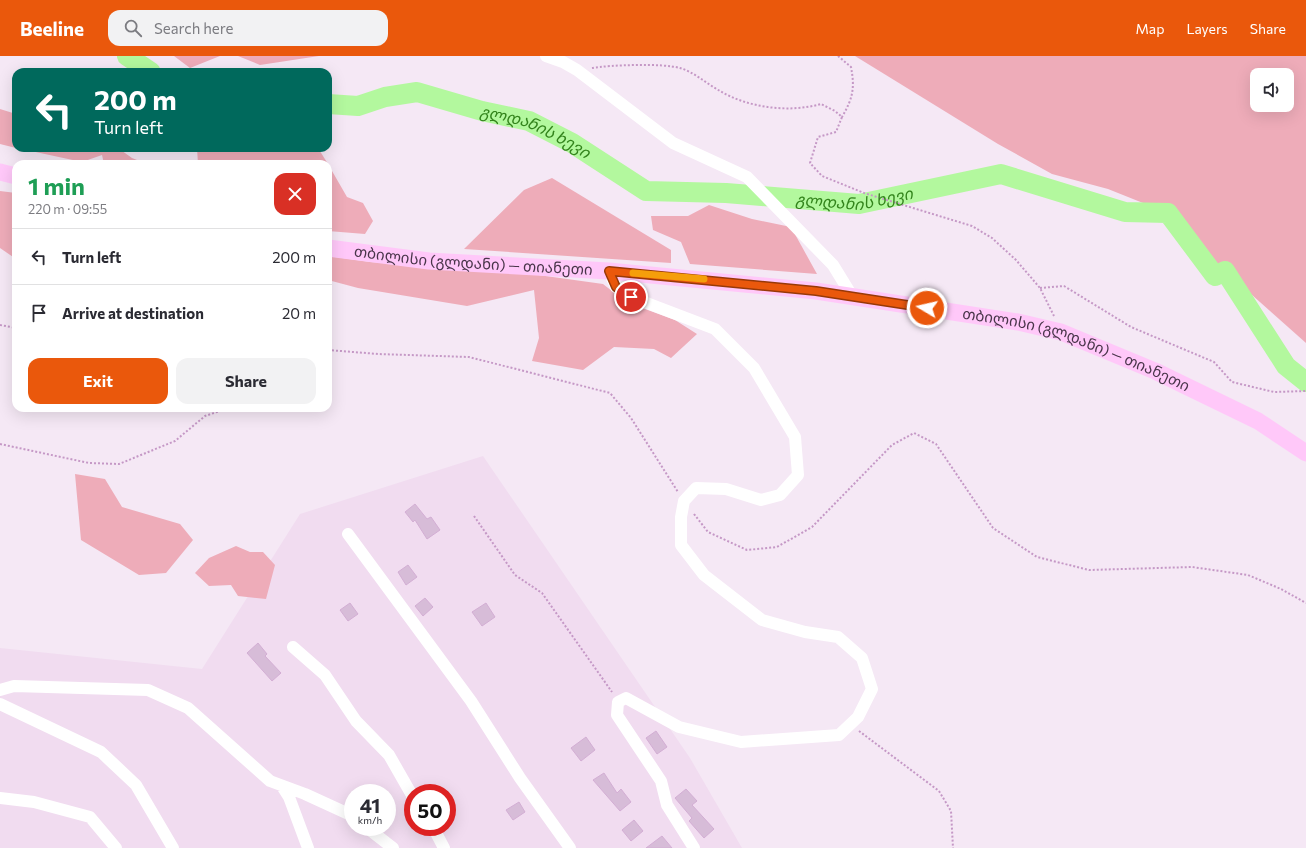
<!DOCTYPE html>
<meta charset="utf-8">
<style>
:root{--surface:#fff;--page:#f2f2f3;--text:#2b2b33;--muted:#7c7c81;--line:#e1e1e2;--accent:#ea580c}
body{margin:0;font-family:Commissioner,"Noto Sans Georgian",sans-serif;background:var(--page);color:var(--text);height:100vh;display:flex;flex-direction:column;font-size:15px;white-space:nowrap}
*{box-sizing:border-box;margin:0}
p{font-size:13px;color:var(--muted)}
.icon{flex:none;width:22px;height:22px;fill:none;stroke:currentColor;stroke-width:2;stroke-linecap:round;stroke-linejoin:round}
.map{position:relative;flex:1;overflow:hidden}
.panel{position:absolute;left:12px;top:104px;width:320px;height:252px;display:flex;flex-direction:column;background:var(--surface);border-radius:12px;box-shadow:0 4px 16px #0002}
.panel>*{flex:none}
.banner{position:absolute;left:12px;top:12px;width:320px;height:84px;border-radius:12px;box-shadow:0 4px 16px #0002;background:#00695c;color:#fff;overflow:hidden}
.tools{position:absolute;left:1250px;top:12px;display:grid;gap:8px}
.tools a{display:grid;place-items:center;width:44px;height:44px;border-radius:8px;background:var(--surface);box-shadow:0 4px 16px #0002;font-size:20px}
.speed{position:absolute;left:344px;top:728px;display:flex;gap:8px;font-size:20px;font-weight:700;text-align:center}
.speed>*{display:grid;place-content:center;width:52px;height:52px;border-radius:50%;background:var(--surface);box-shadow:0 4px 16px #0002;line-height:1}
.speed small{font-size:10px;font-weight:400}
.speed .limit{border:6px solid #d22;background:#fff;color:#111}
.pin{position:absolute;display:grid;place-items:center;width:34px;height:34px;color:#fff;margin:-17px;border:2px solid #fff;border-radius:50%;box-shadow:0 1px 4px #0007}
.me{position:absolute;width:44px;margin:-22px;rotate:279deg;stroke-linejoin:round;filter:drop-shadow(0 0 3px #0008)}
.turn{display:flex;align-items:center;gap:14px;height:84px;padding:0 16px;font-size:18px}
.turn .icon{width:52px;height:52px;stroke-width:2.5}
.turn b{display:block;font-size:28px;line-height:34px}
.round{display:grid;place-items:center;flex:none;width:42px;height:42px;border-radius:12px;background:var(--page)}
.head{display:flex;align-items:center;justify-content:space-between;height:68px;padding:0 16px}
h1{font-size:24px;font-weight:700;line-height:30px;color:#1e9e55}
.action{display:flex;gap:8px;margin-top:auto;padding:8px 16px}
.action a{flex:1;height:46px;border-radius:12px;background:var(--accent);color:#fff;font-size:16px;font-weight:700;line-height:46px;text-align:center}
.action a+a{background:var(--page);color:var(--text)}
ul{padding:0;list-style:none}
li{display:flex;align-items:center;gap:12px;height:56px;padding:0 16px;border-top:1px solid var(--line)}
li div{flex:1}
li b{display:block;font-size:15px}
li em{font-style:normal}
header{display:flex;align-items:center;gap:24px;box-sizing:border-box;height:56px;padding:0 20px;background:var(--accent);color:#fff}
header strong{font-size:19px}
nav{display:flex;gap:22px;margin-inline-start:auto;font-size:14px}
.search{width:280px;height:36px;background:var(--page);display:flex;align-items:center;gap:10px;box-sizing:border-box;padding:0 14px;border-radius:12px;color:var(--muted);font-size:15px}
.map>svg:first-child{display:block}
</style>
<header>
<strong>Beeline</strong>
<div class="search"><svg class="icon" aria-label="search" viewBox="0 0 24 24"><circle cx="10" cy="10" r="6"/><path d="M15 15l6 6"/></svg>Search here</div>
<nav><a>Map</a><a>Layers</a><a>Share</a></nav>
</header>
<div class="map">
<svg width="1306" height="792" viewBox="0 0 1306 792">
<rect width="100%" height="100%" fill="#f5e8f5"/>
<path fill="#f1dcf0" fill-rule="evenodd" d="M483,400L690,702L742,792H0V592L202,613L300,458ZM353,737H387V771H353ZM413,737H447V771H413Z"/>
<path fill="#eeacb9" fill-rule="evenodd" d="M174,0H220L190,12Z
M238,0H319L260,9Z
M855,0H1306V287L1225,215L1168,157L1108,133L1052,118L998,88ZM1257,19H1287V49H1257Z
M0,53L16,58V92L0,88Z
M17,92H118L132,102L147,108H104L102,99L82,106Z
M197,92H318L328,108H198Z
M328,108L347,141L363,147L373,165L365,178L328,175Z
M552,122L671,194V207L464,193L524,134Z
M0,135L16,137V203L0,192Z
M709,149L752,163L791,171L817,218L690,208L681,186L653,174L651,160H688Z
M328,200L370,206L524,217L603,228L626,246L675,264L697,278L671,302L654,293L614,291L583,314L532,305L539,282L534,234L467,250L358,232L328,224Z
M75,418L105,423L122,451L180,468L193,484L166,517L139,519L81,484Z
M236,490L250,496H263L275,509L266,543L238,540L231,529L209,530L195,517L209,502Z"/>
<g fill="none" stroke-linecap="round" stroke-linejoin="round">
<g stroke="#b3f89e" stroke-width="20">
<path d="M127,0L151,16"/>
<path id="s1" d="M328,48L358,50L385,41L417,36L482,55L529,65L572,87L646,135L726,137L859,148L1001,118L1125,156L1168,157L1215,220L1225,215L1286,310L1306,326"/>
</g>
</g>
<path fill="#d7bcd8" stroke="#d3aed4" d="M415,448L427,463L431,461L440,474L427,483L415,464L413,466L405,456Z
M408,509L417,521L406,529L398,516Z
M425,542L433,551L423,560L415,550Z
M350,547L358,558L348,565L340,554Z
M486,547L495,561L482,570L472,556Z
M258,587L267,598L265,600L281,617L272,625L247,597Z
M656,675L667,691L657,698L646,682Z
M586,681L595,694L581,705L571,692Z
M604,717L617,737L621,733L631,746L620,755L593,724Z
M686,733L697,745L692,749L714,773L704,782L689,765L692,762L675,742Z
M519,746L525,756L513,764L506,754Z
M634,764L643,775L631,785L622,774Z
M662,780L672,792H646Z"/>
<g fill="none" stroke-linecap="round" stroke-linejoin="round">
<path stroke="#c598c6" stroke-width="2" stroke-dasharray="2 2" stroke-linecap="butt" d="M838,0L851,11C855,32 853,42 842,61
M592,12C610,9 663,7 680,12C694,16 707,28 720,35C749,52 789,57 821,48L835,55L842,61L836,76L818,81L810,107L822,120L864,137L972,170L992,182L1016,204L1040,232L1054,260
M1040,232L1064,230L1131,271L1214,306L1232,326L1274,336L1306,335
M0,269L16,272
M328,294L378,298L469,301L610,337L631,362L678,436
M0,388L89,407L119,408L175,385L205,360L229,352
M694,458L708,476L747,494L777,491L812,471L892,389L914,377L936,388L993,472L1037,501L1089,514L1192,511L1248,519L1281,533L1306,547
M474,460L515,519L542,537L612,636
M859,675L939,735L951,755L953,792"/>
<path stroke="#fff" stroke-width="12" d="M546,0L563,6L577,14L673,87L747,121L833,209L852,240
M609,215L616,231L631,241L715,273L754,312L795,381L798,419L780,439L761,444L726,433L696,432L684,445L681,461V489L704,519L762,564L805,576L838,581L862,602L872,633L858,661L839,679L741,686L679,671L626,642L618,646L617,659L661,725L667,749L694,792
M348,478L471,645L520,722L570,792
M293,591L325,619L356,665L389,699L413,741
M0,634L14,630L148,634L188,652L270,725L305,738L353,760
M0,648L101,696L136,729L173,792
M282,730L289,741L308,792
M0,742L34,746L90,761L116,792
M366,771L393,792
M433,771L444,792"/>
<g stroke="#ffc8f9" stroke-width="17">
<path d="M0,116L16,120"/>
<path id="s2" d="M328,192L429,205L609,215L816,235L1018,266L1061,276L1155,315L1258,365L1306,397"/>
</g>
</g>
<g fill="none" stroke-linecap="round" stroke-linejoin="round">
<g stroke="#983908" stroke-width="10">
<path id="route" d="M631,241L616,231L609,215L816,235L927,252"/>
</g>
<use href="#route" stroke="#ea580c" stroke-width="7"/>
<path stroke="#f59e0b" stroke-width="7" d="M633,217L704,223"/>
</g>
<g text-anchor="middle" stroke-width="3" stroke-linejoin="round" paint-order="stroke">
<g font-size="15" fill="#49354a" stroke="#fff">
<text dy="5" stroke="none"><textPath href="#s2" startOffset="146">თბილისი (გლდანი) — თიანეთი</textPath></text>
<text dy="5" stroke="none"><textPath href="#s2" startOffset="758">თბილისი (გლდანი) — თიანეთი</textPath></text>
</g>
<g font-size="16" font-style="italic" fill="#33841c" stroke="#fff">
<text dy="6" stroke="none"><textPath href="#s1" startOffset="216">გლდანის ხევი</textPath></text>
<text dy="6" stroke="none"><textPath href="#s1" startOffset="552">გლდანის ხევი</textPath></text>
</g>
</g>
</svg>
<div class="tools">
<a><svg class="icon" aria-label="sound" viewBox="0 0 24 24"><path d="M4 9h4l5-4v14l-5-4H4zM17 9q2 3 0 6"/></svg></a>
</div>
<div class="speed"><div>41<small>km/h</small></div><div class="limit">50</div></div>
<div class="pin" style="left:631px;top:241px;background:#d93025"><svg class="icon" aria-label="arrive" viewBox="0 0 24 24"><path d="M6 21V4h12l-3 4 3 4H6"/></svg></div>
<svg class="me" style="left:927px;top:252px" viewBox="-20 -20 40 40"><circle r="17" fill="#ea580c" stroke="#fff" stroke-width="3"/><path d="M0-11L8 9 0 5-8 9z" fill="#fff"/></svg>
<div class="banner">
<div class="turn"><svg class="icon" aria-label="left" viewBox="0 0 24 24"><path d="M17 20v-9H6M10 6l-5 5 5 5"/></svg><div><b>200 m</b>Turn left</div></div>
</div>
<section class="panel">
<div class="head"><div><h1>1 min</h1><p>220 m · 09:55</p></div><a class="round" style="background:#d93025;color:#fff"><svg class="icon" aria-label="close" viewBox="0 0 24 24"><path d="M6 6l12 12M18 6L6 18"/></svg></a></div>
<ul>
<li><svg class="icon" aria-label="left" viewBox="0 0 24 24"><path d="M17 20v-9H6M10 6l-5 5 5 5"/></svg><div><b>Turn left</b></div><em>200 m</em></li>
<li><svg class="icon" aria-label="arrive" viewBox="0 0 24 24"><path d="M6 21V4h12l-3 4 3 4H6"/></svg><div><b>Arrive at destination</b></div><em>20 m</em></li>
</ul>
<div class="action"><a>Exit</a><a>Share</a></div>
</section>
</div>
